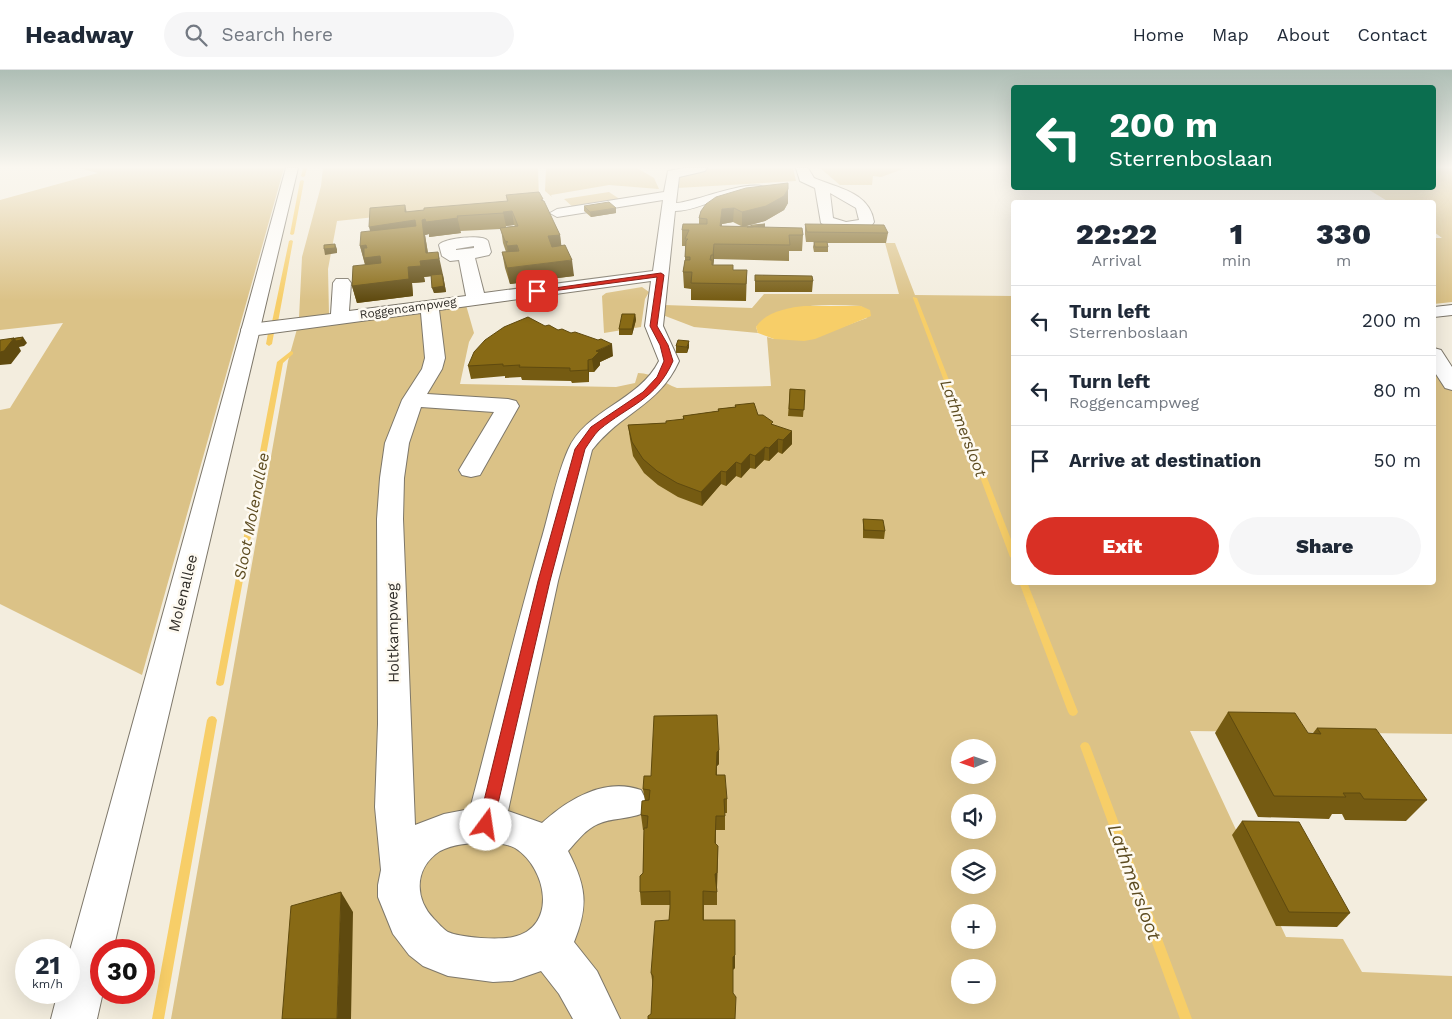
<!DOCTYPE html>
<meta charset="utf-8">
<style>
:root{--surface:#fff;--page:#f6f6f7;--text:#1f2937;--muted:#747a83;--line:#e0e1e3;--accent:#d93025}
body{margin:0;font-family:"Work Sans",sans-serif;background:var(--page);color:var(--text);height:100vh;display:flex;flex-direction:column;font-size:19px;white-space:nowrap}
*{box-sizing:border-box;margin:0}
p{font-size:16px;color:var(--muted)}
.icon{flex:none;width:28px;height:28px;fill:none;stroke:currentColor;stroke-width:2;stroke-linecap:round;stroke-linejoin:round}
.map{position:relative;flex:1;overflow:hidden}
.panel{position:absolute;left:1011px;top:130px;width:425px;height:385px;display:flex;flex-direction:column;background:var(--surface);border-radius:5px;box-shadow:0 5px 20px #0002}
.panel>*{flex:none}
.guide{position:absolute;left:1011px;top:15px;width:425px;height:105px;border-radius:5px;box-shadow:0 5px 20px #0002;background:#0b6e4f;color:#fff;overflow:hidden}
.needle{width:32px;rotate:268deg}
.tools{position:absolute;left:951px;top:669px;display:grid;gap:10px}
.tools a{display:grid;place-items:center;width:45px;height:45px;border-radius:50%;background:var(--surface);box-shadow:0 5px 20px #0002;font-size:25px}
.speed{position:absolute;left:15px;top:869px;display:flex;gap:10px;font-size:25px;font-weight:700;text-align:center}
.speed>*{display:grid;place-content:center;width:65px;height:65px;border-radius:50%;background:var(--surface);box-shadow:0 5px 20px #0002;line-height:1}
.speed small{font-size:12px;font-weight:400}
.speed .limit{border:8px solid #d22;background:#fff;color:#111}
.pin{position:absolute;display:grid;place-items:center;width:42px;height:42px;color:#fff;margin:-21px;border-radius:10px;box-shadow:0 2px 8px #0006}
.me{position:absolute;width:55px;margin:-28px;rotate:14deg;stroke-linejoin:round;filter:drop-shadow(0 0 4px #0008)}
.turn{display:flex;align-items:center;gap:18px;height:105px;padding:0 15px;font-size:22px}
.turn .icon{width:65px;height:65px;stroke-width:2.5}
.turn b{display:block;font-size:35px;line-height:42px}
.eta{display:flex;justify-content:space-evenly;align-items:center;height:85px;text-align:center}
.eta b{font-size:30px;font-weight:800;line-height:35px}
.action{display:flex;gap:10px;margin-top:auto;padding:10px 15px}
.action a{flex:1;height:58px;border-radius:30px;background:var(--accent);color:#fff;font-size:20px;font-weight:800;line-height:58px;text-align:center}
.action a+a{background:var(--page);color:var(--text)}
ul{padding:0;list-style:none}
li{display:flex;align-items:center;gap:15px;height:70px;padding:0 15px;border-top:1px solid var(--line)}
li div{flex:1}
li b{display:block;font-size:19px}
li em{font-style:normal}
header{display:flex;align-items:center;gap:30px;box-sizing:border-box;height:70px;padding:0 25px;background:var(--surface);border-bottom:1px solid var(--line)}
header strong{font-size:24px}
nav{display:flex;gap:28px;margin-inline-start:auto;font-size:18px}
.search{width:350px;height:45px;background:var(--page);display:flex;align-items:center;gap:12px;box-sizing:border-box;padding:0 18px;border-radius:28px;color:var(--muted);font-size:19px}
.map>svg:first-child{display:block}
</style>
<header>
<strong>Headway</strong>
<div class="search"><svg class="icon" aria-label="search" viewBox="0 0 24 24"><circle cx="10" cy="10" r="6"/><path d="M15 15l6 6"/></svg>Search here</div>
<nav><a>Home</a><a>Map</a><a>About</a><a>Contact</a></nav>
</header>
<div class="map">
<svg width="1452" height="949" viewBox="0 0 1452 949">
<rect width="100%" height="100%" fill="#f3edde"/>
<path fill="#dbc287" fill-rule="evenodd" d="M79,98H284L142,605L0,534V340L10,338L63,253L0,260V130L98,103Z
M323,98H538L539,130L337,151L328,199L329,244L299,248L302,187L321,116Z
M546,98H637L654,108L659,119L609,115L551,125L552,127L545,121Z
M758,98H793L796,111L677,118C677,114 676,111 679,107C693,95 740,99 758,98Z
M820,98H906L881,107L873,106L872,115H840Z
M1434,98H1452V232L1434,234V168H1442L1434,162V132H1389L1366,118H1434Z
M609,122L621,130L574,138L564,129Z
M885,173H895L915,225L1014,226V512H1434V289L1452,319V664L1190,661L1286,867L1343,869L1362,902L1452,906V949H171L288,291L297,259L466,235L474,263L469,272L460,314L616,317L635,313L638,303C654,303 663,313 677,318L771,316L767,267L774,269L834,260L867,248L861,236C824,234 786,232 756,257L758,263L694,257L660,244L664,235L752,238L764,224H899ZM960,678H988V705H960ZM960,732H988V760H960ZM960,788H988V815H960ZM960,842H988V870H960ZM960,898H988V925H960Z
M642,217L649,222L645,229L641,257L604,263L602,226L606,223Z"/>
<path fill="#f7ce68" d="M805,236H861L870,240L871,246L815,269L804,271L774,269L758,263L756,257C764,243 788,237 805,236Z"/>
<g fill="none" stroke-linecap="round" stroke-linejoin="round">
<path fill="#f7ce68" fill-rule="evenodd" d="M303,98H307L305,106L303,107L301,106Z
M302,110L304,111L294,164L292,165L290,164L300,111Z
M291,170L293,171L278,252L275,254L272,252L289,171Z
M913,227L917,228L1014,477V489L1010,487L913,228Z
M271,261L274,263L272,274L269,276L266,274L268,263Z
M291,281L293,282V284L283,293L224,613L223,615L220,616L217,615L216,613L277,292Z
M1019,512H1027L1078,642L1076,645L1073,646L1070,645L1068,642Z
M212,646L215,647L217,650L164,949H152L207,650L209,647Z
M1085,672L1088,673L1090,676L1192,949H1180L1080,676L1082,673Z"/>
<g stroke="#7d776a" stroke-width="2">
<path id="minor" d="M684,98H707L705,101L679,107L676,133C694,133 756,105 769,120C761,129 737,126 726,128C708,131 694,141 675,141L663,256L679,291C659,336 620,343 592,380L558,511L508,741L542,753C568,729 605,707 641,720L647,732L641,744C628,749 611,748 598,754C586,759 577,771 568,781C586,816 589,835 574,872L597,901L620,949H573L559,924L541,901L512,911L493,912L448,906L423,896L409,885L393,864L378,827V815L381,800L375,737L378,654L377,449L380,408L385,373L402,330L422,299L425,288L421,243L250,266L243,264L241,260L243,256L250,254L331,244L333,213L336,209H348L351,213L349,241L466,226L459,190L450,191L442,186L439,175C444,168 483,164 488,171L491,182L489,185L475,188L484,223L653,201L663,130L557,147L550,143L557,139L664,122L668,101ZM474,176V178L456,180V179ZM651,211L645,256L659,291C639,331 585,340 568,380C556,407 549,445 540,474C515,562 493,651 470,739L444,744L415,755L403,449L404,408L409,373L421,337L494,342L459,400L462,405L471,407L480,405L519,336L516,331L508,329L427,324L442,299L445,288L439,240ZM485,772C494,774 507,773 515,778C547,798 558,857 513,867C499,870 461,868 448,862C443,859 438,853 434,849C414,828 414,798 440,781C453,774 471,773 485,772Z
M796,98H808L814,108C837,118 870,122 874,152L872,155C855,161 837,164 821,153L815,118L800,111ZM830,123L856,138L859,150L846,152L833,148Z"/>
</g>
<g stroke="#7d776a" stroke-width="2">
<path id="tertiary" d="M1452,235V245L1434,247V237Z
M1434,278L1441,280L1452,297V320L1445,318L1434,301Z"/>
</g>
<g stroke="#7d776a" stroke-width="2">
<path id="secondary" d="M286,98H298L113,880H101V922H103L97,949H51L58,922H69V884Z"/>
</g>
<use href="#minor" fill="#fff" fill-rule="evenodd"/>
<use href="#tertiary" fill="#fff" fill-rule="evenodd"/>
<use href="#secondary" fill="#fff" fill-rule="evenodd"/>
</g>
<path fill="#755b12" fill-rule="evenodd" d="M506,125L543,131L560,165L561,176L574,206L510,214L505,198L502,182H506L503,173L501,159L460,161L461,163L429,167V164L425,165L428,183L443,205L446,222L434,223L431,206L424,207L425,212L412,213L413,226L357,233L352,216L365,195L360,176L370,161L406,142L507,132ZM514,155L515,156L506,157V156Z
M788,133L784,140L765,151L743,157L765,154V157L803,165L802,181H789V191L714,189L713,195L733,200H747L746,231L691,230V219L684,218L683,202L685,190V176H682V160L699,154V148L701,141ZM733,152L741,156H722V154Z
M584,136L616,138V143L591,147L584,141Z
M805,154L888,163L886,173H827L828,177V182H814L813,177L814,172H806L805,164Z
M755,205L813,211L812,222H755Z
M635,244L636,250L632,265H619V259Z
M545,256L558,260L613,286L600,292V295L594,302H589V312L572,313L571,311L522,310L521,307L505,308V306L471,309L468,296Z
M676,276L689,277L687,283H676Z
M790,319L805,320L803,347L788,346Z
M735,335L758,345L773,355L792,374L782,384L778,382L769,391L764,390L755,399L750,398L741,408L736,406L726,416L721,414L702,436L678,427L658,415L644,403L633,386L630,369L628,355L666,353L683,349V346L718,341V339L735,337Z
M863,449L885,461L884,469L863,468Z
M1228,642L1308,663H1313L1317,658L1427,730L1406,751L1345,750L1342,744H1332L1329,749L1258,747L1215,663Z
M719,680V694L717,696V705L727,729V743H725V760H716V774L718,776L717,817V835H704V850L735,898L733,900L651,944L653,916L651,903L669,850L670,835H641L640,822L643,803L644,760H643L641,745L645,731L643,719L651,706Z
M1242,751L1350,843L1337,857L1276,856L1232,765Z"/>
<path fill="#5f4a0f" d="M788,119V133L784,140L765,151L742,157V142Z
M405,135L409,151L415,150L419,165L373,172L369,157L405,142Z
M616,138V143L591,147L590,142Z
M734,138L733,152L722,154L720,171V156L722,139Z
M512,141L514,155L506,156L503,142Z
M457,146L461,163L429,167V164L425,165L429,190L438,182L443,205L446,222L434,223L432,218L442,205L424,207L425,212L412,213L413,226L357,233L352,216L408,197L420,191L422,150Z
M765,154V159H742Z
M560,165L562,180L550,182L548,166Z
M335,174L337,179V183L325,185L324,179Z
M714,174V189L713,201V185Z
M366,175L380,186L385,202L368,204L360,176Z
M517,175L519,190L509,192L507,176Z
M572,190L574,206L510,214L507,198Z
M635,244L636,250L632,265V259Z
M23,267L27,273L24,276L19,277L21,281L11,294L0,295V282L14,268Z
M689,271V277L687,283V277Z
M612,274L613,286L600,292V295L594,302L592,289L596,281Z
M588,290L589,302V312L588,300Z
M792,361V374L782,384L783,370Z
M778,369V382L769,391V378Z
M765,377L764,390L755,399V386Z
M750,384V398L741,408V394Z
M736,392V406L726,416V402Z
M721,401V414L702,436L701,422Z
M719,680V694L717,696L716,720L717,682Z
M718,776L717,817L715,818V804Z
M341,822L353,842L351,949H337Z
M735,885V898L732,900L733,887Z"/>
<path fill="#886a15" stroke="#5f4a0f" d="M788,113V119L784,126L766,136L742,142L734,138L722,139L720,156L802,158L803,165H789L790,175L714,174L713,185H711L710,190H712V195H733V200H747L746,214L691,213L692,202H683L685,190H690V187H685L686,171L688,169H685L689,160H682L683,154H707V149L699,148L701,141L706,134L716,127L746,118Z
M539,122L543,129L541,130L544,131L560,165L548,166L552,177L565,175L572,190L507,198L502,182L519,181L517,175L507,176L506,172H508L505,171L500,158L518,156L512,141L503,142L504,143L457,146L458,148L426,152L425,149L422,150L426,183L438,182L439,189L420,191L421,196L408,197L409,209L352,216L353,196L381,193L380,186L364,188V178H367L366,175L360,176L361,162L416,156L415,150L369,157L370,138L405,135V142L424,140V138L508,131L506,125Z
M609,132L616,138L590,142L584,136Z
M765,154L752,157H747L753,155Z
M805,154L884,155L888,163L807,162Z
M814,172H827L828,177H815Z
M335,174V178L324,179V175Z
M442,204L444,216L432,218L431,205Z
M755,205L812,206L813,211H755Z
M622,244H635L632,259H619Z
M528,247L545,256L549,255L558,260L562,259L571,263L575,262L598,270L601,269L612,274L596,281L599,282L592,289L588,290V300L570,301V298L519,297L520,295L503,296V294L468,296L474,282L485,270L504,257Z
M23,267L21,270L16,271L14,268L11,269Z
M14,268L4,281L0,282V270Z
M678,270L689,271L687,277L676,276Z
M790,319L805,320L804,340L789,339Z
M754,333L758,345H763L773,352L771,354L792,361L783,370L778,369L769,378L765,377L755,386L750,384L741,394L736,392L726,402L721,401L701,422L677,413L657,401L643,389L632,372L628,355L666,353V351L684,349L683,346L719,341L718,339L736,337L735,335Z
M863,449L883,450L885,461L864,460Z
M1228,642L1295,643L1308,663L1321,664L1317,658L1376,659L1427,730L1364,729L1360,723H1343L1346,727L1274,726Z
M717,645L719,680L717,682L716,705H725L727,729H724L725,746H716L715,773L718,776L717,803L715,804L717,822L703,821V850H735V885L733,887V923L736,927L735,949H648V946L651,944L653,906L651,903L655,851L669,850L670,838V821L640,822V806L643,803L644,758H647L648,746L641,745L642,731L649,730L650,720L643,719L644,706H651L654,646Z
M1242,751L1299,752L1350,843L1289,842Z
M341,822L337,949H282L291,836Z"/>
<linearGradient id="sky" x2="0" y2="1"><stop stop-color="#aebeb5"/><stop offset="0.42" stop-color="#faf7f0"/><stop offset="1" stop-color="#faf7f0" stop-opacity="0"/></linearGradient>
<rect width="1452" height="231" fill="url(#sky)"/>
<path fill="#d93025" stroke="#8d1f18" d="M661,203L664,205L657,256L668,275L673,291C656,330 629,335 599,360C594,365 589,373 585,379L550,511L493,755L491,760L486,762L480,760L478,755L538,511L575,379L591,357L643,322L657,307L664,291L660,275L650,256L657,207L537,223L533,221Z"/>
<g text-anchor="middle" stroke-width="5" stroke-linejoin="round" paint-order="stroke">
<g font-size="12" fill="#302d28" stroke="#fefaf1">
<text transform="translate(408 238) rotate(-8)" y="4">Roggencampweg</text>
</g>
<g font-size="15" fill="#302d28" stroke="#fefaf1">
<text transform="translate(183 523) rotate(-76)" y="5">Molenallee</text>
<text transform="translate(393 563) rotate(-91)" y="5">Holtkampweg</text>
</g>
<g font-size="16" font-style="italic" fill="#5d4c21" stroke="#fefaf1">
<text transform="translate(964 358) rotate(69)" y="6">Lathmersloot</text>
<text transform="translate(251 446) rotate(-79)" y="6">Sloot Molenallee</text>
</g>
<g font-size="19" font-style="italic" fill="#5d4c21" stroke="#fefaf1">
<text transform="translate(1135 812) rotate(70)" y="7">Lathmersloot</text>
</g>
</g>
</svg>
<div class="tools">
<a><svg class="needle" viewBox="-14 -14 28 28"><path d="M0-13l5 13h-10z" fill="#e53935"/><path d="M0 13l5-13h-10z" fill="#747a83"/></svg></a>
<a><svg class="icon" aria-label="sound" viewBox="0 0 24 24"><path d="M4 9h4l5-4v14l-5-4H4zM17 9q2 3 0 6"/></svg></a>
<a><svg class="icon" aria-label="layers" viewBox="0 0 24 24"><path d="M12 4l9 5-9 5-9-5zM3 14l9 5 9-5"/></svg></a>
<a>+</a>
<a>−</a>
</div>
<div class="speed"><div>21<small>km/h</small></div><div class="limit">30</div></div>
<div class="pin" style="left:537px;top:221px;background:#d93025"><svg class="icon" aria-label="arrive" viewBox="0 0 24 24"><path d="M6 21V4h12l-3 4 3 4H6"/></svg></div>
<svg class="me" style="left:486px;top:755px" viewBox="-20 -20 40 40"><circle r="19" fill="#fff"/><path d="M0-13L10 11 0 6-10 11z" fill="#d93025"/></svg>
<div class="guide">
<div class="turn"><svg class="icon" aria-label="left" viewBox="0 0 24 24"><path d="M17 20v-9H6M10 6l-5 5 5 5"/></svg><div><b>200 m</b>Sterrenboslaan</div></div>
</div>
<section class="panel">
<div class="eta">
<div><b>22:22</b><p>Arrival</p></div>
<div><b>1</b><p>min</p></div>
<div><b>330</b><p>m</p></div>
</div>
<ul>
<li><svg class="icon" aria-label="left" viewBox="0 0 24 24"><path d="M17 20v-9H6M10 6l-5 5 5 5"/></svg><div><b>Turn left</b><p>Sterrenboslaan</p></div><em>200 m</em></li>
<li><svg class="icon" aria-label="left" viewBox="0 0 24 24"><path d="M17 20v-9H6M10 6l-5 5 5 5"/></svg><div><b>Turn left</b><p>Roggencampweg</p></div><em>80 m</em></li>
<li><svg class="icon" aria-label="arrive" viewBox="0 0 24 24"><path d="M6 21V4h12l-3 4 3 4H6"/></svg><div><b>Arrive at destination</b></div><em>50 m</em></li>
</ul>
<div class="action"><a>Exit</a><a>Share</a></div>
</section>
</div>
